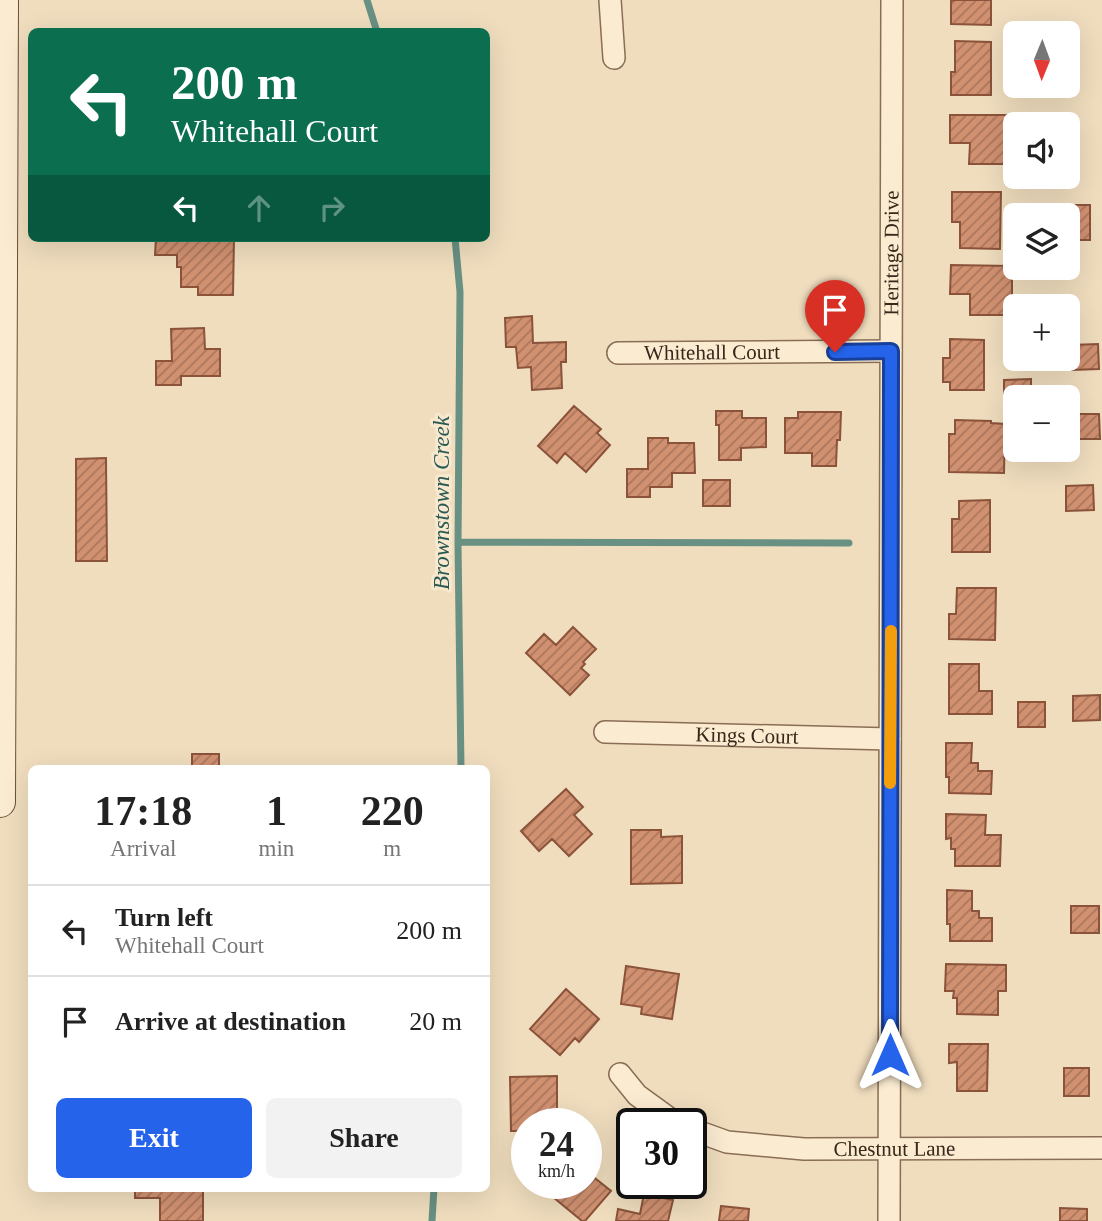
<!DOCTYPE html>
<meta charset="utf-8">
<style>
:root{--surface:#fff;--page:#f2f2f2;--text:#222;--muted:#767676;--line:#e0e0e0;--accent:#2563eb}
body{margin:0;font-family:Georgia,serif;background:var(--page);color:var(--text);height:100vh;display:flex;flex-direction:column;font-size:26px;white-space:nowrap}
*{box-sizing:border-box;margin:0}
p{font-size:23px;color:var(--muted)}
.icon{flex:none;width:38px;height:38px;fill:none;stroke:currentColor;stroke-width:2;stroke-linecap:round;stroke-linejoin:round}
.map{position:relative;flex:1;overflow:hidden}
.drawer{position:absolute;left:28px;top:765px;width:462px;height:427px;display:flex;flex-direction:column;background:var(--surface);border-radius:10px;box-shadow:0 7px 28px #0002}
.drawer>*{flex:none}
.top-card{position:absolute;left:28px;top:28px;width:462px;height:214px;border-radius:10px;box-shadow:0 7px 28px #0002;background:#0b6e4f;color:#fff;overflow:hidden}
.needle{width:46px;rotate:181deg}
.controls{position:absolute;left:1003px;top:21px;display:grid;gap:14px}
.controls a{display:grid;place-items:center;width:77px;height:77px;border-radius:10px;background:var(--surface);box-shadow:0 7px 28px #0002;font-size:35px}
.speed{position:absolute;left:511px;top:1108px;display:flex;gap:14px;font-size:35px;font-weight:700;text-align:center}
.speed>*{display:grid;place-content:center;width:91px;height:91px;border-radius:50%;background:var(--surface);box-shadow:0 7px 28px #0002;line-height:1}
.speed small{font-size:18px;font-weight:400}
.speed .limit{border:4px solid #111;border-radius:10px;background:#fff;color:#111}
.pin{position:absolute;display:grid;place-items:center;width:60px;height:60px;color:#fff;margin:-72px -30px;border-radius:50% 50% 50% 0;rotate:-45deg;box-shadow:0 0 7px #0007}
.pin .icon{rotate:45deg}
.me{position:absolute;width:77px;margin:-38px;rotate:0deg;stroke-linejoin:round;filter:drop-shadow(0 0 5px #0008)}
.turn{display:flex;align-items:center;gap:24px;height:147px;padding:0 28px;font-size:32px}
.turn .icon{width:91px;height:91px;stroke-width:2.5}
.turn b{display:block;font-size:49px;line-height:60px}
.lanes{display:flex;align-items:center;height:66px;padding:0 28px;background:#0003;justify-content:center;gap:35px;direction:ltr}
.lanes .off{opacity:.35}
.eta{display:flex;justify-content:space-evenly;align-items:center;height:119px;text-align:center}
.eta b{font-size:42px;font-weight:700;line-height:49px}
.action{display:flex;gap:14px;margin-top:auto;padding:14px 28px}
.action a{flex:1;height:80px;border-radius:10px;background:var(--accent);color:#fff;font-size:28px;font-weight:700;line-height:80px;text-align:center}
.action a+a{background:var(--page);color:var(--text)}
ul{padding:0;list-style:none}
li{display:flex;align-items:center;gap:21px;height:91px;padding:0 28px;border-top:2px solid var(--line)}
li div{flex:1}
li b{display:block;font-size:26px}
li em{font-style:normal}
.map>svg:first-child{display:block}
</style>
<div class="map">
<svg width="1102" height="1221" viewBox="0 0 1102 1221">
<defs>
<pattern id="building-hatch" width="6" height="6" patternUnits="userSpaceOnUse" patternTransform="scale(1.75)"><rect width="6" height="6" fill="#d19171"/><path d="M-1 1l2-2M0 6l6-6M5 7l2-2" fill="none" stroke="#ab765c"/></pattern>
</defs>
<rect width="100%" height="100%" fill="#f0ddbe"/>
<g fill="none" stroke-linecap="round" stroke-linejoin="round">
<path stroke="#689083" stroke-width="7" d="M367,0L377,32
M455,238L460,292L458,544L461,768
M458,542L849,543
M432,1221L434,1188"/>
</g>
<path fill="url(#building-hatch)" stroke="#8a533a" stroke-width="2" d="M955,0H991V25L951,24V1Z
M955,41L991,42V95H951V72H955Z
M950,115H1012L1011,164H969L970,143H950Z
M952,192H1001L1000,249L960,248V222H952Z
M1060,205H1090V240H1068V215H1059Z
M156,238H234L233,295H198V287H181V267H177V255H155Z
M951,265L1012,266V315H970V294H950Z
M532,316L533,343L566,342V362H561L562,388L532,390L531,367L518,368L516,347H506L505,318Z
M204,328L205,349H220V376H181V385H156V361H172L171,329Z
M950,339L984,340V390H950V382H943V358H950Z
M1098,344L1099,369L1072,370L1071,345Z
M1031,379V397H1015V404H1004V380Z
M574,406L601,429L597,433L610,445L586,472L565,453L557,463L538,446Z
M716,411H742V418H766V447L741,448V460H719V425H716Z
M798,412H841L840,440H837L836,466H812V453H785V418H798Z
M1072,414H1099L1100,439H1072Z
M955,420L991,421V423L1005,424L1004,473L949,472V434H955Z
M648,438H668V443H694L695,473H672V487H650V497H627V469H648Z
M106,458L107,561H76V459Z
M703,480H730V506H703Z
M1093,485L1094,510L1066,511V486Z
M990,500V552H952V519H959V501Z
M957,588H996L995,640L949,639V614H956Z
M573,627L596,649L583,662L585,664L581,668L589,675L570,695L526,653L544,634L556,645Z
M949,664H979V691H992V714H949Z
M1100,695V720L1073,721V696Z
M1018,702H1045V727H1018Z
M946,743H972L971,763H978V771H992L991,794L949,793V777H946Z
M192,754H219V768H192Z
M566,789L583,807L574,815L592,834L569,856L552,839L539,851L521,831Z
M946,814L986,815L985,835H1001L1000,866H955V849H951V838L946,839Z
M631,830H661V837L682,836V883L631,884Z
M947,890L972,891V911H979V918H992V941H950V924H947Z
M1071,906H1099V933H1071Z
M946,964L1006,965V991H998V1015L957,1014V998H953L954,991H945Z
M626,966L679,974L672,1019L641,1014L642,1007L621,1004Z
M566,989L599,1019L579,1042L575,1038L560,1055L530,1029Z
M949,1044H988L987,1091H957V1062L949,1063Z
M1064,1068H1089V1096H1064Z
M557,1076V1109H550V1124H527V1131H511L510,1077Z
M586,1171L611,1191L585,1221H582L547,1192L554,1183H586Z
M135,1188H203V1221H160V1198H135Z
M644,1194L673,1200L668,1221H616L618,1209L640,1214Z
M721,1206L749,1209L748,1221H719Z
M1060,1208L1087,1209V1221H1060Z"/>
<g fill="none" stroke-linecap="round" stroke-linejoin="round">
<g stroke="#896d55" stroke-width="24">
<g id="street">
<path d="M610,0L614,58"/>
<path id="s1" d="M618,353L891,351"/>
<path id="s2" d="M605,732L890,739"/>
<path d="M620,1074L637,1095L677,1124"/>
<path id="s3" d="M691,1129L727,1142L804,1149L1102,1148"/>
<path id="s4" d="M889,1221L892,0"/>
</g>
</g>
<g stroke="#6b4e39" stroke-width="32">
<path id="secondary" d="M0,802L3,0"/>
</g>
<use href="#street" stroke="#fbebd1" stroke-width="21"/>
<use href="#secondary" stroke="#fbebd1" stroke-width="30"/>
</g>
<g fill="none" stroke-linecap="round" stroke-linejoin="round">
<g stroke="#184099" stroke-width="18">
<path id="route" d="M835,352L891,351L890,1055"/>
</g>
<use href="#route" stroke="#2563eb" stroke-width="12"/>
<path stroke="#f59e0b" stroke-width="12" d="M890,783L891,631"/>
</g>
<g text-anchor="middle" stroke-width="6" stroke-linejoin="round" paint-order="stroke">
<g font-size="21" fill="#38271b" stroke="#f7e8ce">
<text dy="7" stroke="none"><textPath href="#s4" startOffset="968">Heritage Drive</textPath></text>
<text dy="7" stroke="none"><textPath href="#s1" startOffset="94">Whitehall Court</textPath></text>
<text dy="7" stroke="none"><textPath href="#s2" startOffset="142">Kings Court</textPath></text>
<text dy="7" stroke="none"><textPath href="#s3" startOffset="206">Chestnut Lane</textPath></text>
</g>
<g font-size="23" font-style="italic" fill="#295952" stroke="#f7e8ce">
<text transform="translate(441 503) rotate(-90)" y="8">Brownstown Creek</text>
</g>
</g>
</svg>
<div class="controls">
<a><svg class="needle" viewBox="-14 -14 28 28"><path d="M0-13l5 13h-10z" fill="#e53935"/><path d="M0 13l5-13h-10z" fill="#767676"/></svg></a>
<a><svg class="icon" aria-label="sound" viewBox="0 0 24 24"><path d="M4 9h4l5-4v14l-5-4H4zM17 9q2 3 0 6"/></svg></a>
<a><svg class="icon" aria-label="layers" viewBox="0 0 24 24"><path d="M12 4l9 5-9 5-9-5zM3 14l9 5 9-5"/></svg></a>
<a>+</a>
<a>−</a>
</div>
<div class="speed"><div>24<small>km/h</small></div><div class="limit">30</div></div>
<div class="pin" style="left:835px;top:352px;background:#d93025"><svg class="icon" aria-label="arrive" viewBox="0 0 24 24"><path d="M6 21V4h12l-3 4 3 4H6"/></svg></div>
<svg class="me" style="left:890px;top:1055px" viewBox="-20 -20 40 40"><path d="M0-17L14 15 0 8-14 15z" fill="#2563eb" stroke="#fff" stroke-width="4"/></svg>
<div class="top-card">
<div class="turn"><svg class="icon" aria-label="left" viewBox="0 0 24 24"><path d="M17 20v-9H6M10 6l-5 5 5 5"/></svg><div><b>200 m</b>Whitehall Court</div></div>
<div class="lanes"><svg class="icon" aria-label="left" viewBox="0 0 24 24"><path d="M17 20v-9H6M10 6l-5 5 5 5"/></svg><svg class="icon off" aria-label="ahead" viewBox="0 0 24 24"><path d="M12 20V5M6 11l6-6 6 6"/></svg><svg class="icon off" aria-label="right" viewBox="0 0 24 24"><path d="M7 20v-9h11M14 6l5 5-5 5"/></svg></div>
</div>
<section class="drawer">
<div class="eta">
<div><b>17:18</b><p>Arrival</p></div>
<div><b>1</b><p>min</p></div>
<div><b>220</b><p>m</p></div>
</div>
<ul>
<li><svg class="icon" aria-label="left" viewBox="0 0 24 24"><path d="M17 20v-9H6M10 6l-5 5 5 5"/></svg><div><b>Turn left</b><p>Whitehall Court</p></div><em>200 m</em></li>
<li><svg class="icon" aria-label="arrive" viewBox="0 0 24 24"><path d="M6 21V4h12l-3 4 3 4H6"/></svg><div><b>Arrive at destination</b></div><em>20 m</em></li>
</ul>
<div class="action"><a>Exit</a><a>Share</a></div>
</section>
</div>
